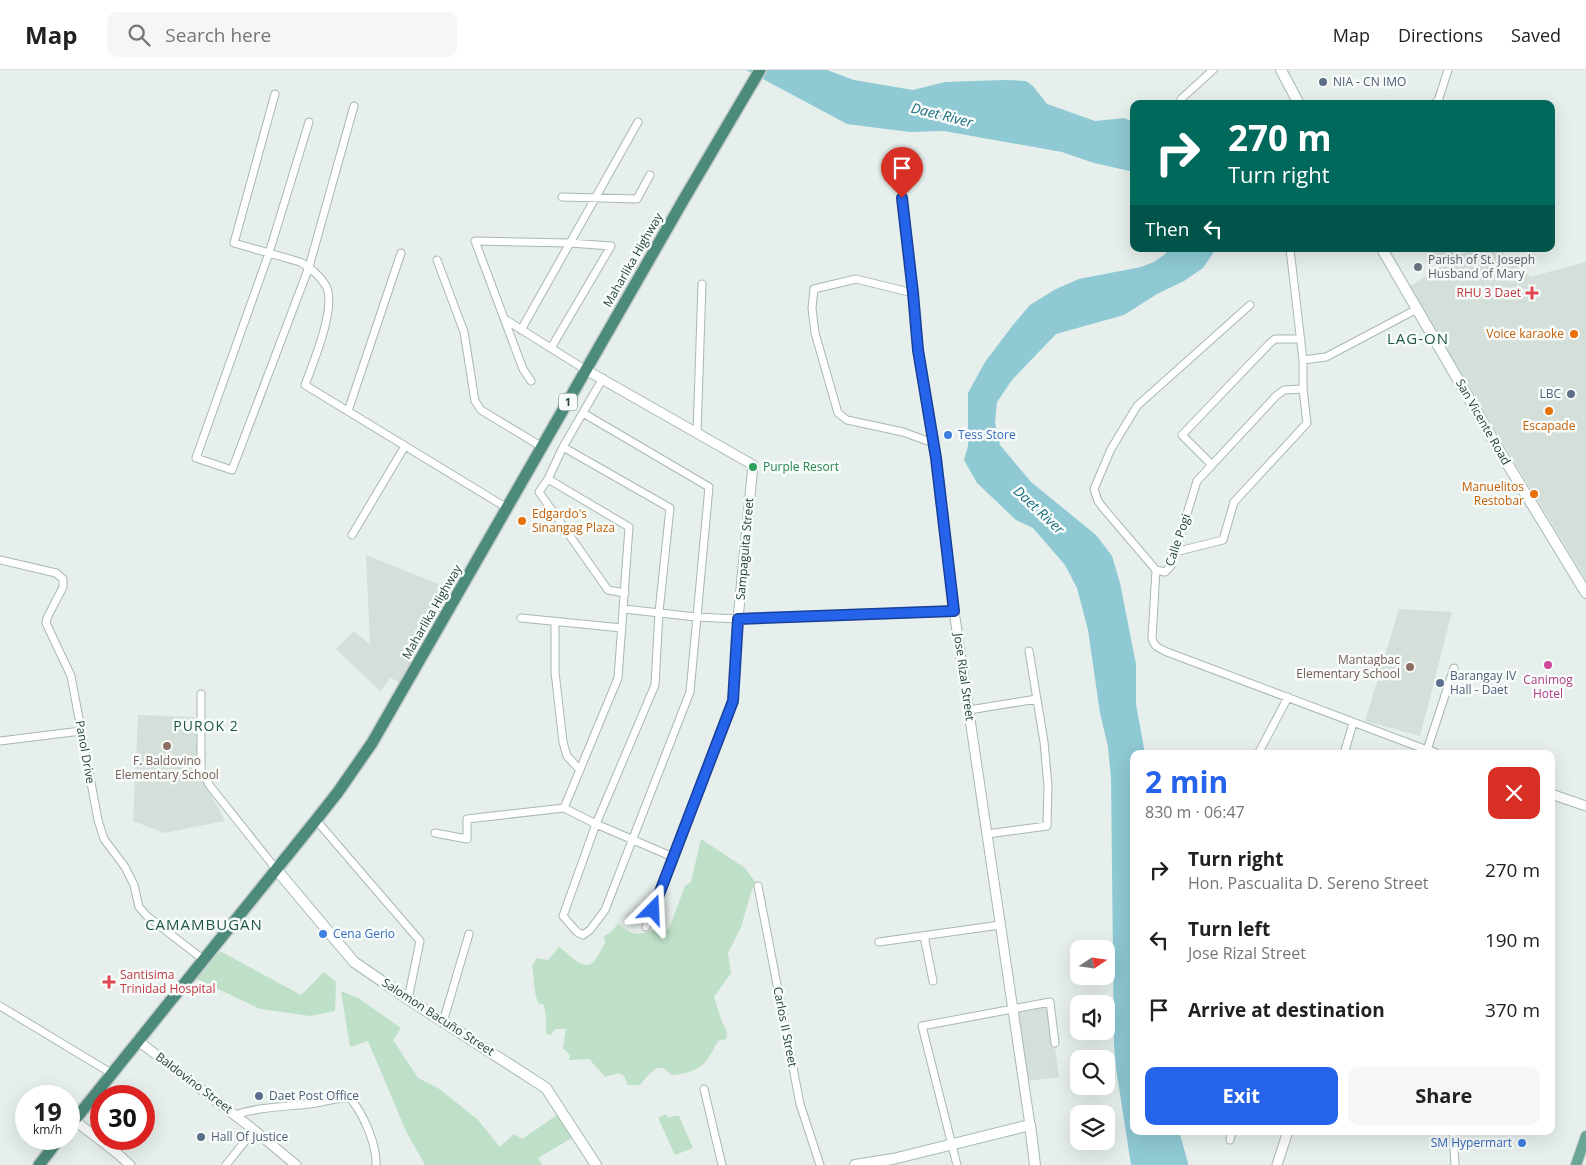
<!DOCTYPE html>
<meta charset="utf-8">
<style>
:root{--surface:#fff;--page:#f6f6f6;--text:#202124;--muted:#757577;--line:#e0e0e0;--accent:#2563eb}
body{margin:0;font-family:"Open Sans",sans-serif;background:var(--page);color:var(--text);height:100vh;display:flex;flex-direction:column;font-size:19px;white-space:nowrap}
*{box-sizing:border-box;margin:0}
p{font-size:16px;color:var(--muted)}
.icon{flex:none;width:28px;height:28px;fill:none;stroke:currentColor;stroke-width:2;stroke-linecap:round;stroke-linejoin:round}
.map{position:relative;flex:1;overflow:hidden}
.sheet{position:absolute;left:1130px;top:680px;width:425px;height:385px;display:flex;flex-direction:column;background:var(--surface);border-radius:10px;box-shadow:0 5px 20px #0002}
.sheet>*{flex:none}
.guide{position:absolute;left:1130px;top:30px;width:425px;height:152px;border-radius:10px;box-shadow:0 5px 20px #0002;background:#00695c;color:#fff;overflow:hidden}
.needle{width:32px;rotate:77deg}
.fabs{position:absolute;left:1070px;top:870px;display:grid;gap:10px}
.fabs a{display:grid;place-items:center;width:45px;height:45px;border-radius:10px;background:var(--surface);box-shadow:0 5px 20px #0002;font-size:25px}
.speed{position:absolute;left:15px;top:1015px;display:flex;gap:10px;font-size:25px;font-weight:700;text-align:center}
.speed>*{display:grid;place-content:center;width:65px;height:65px;border-radius:50%;background:var(--surface);box-shadow:0 5px 20px #0002;line-height:1}
.speed small{font-size:12px;font-weight:400}
.speed .limit{border:8px solid #d22;background:#fff;color:#111}
.pin{position:absolute;display:grid;place-items:center;width:42px;height:42px;color:#fff;margin:-51px -21px;border-radius:50% 50% 50% 0;rotate:-45deg;box-shadow:0 0 5px #0007}
.pin .icon{rotate:45deg}
.me{position:absolute;width:55px;margin:-28px;rotate:21deg;stroke-linejoin:round;filter:drop-shadow(0 0 4px #0008)}
.turn{display:flex;align-items:center;gap:18px;height:105px;padding:0 15px;font-size:22px}
.turn .icon{width:65px;height:65px;stroke-width:2.5}
.turn b{display:block;font-size:35px;line-height:42px}
.then{display:flex;align-items:center;height:48px;padding:0 15px;background:#0003;gap:10px;font-size:19px}
.round{display:grid;place-items:center;flex:none;width:52px;height:52px;border-radius:10px;background:var(--page)}
.summary{display:flex;align-items:center;justify-content:space-between;height:85px;padding:0 15px}
h1{font-size:30px;font-weight:700;line-height:38px;color:var(--accent)}
.button{display:flex;gap:10px;margin-top:auto;padding:10px 15px}
.button a{flex:1;height:58px;border-radius:10px;background:var(--accent);color:#fff;font-size:20px;font-weight:700;line-height:58px;text-align:center}
.button a+a{background:var(--page);color:var(--text)}
ul{padding:0;list-style:none}
li{display:flex;align-items:center;gap:15px;height:70px;padding:0 15px}
li div{flex:1}
li b{display:block;font-size:19px}
li em{font-style:normal}
header{display:flex;align-items:center;gap:30px;box-sizing:border-box;height:70px;padding:0 25px;background:var(--surface);border-bottom:1px solid var(--line)}
header strong{font-size:24px}
nav{display:flex;gap:28px;margin-inline-start:auto;font-size:18px}
.search{width:350px;height:45px;background:var(--page);display:flex;align-items:center;gap:12px;box-sizing:border-box;padding:0 18px;border-radius:10px;color:var(--muted);font-size:19px}
.map>svg:first-child{display:block}
</style>
<header>
<strong>Map</strong>
<div class="search"><svg class="icon" aria-label="search" viewBox="0 0 24 24"><circle cx="10" cy="10" r="6"/><path d="M15 15l6 6"/></svg>Search here</div>
<nav><a>Map</a><a>Directions</a><a>Saved</a></nav>
</header>
<div class="map">
<svg width="1586" height="1095" viewBox="0 0 1586 1095">
<rect width="100%" height="100%" fill="#e6efeb"/>
<path fill="#d4dfda" d="M1425,179H1455L1458,183L1435,196Z
M1471,179H1499L1530,207L1586,192V510L1408,217Z
M366,485L453,520L399,613L390,607L381,622L336,579L354,561L370,575Z
M1399,539L1452,542L1420,666L1365,651Z
M138,645L194,647L200,705L225,751L164,763L133,751Z
M1049,933L1059,1007L1028,1011L1018,938Z"/>
<path fill="#bfe0c8" d="M701,769L745,798L759,817L752,819L741,857L728,883L731,903L714,927L722,952L727,962L726,969L718,971C705,996 700,1002 672,1005L663,998H657L649,1004L640,1015H628L624,1006L619,1003L605,1007L589,989L569,990L570,985L563,978L566,959H555L551,965L546,964V947L544,935L538,933C533,919 535,910 532,896L537,888L548,890L559,877C569,883 585,905 595,890C599,885 602,878 605,873L604,866L611,862L618,854C634,866 636,866 655,859L663,866L670,856L685,816L691,812Z
M220,881L301,925L324,902L336,912L335,941L310,946L260,939L195,908Z
M341,921L358,928L401,958L393,970L418,1008L438,1018L477,1049L500,1077L514,1064L522,1069L560,1043L575,1066L538,1088L542,1095H425L406,1061L368,971L350,977Z
M666,1044L668,1048L673,1046H679L693,1078L675,1085L658,1048Z"/>
<path fill="#8ec9d4" d="M746,0H827L854,10L913,20L945,12L1005,10L1026,11L1033,16L1047,34L1095,51L1124,48L1134,52V102L1094,93L1062,82L944,61L910,62L847,54Z
M1170,179H1216L1203,198L1184,211L1157,224L1124,245L1056,264L1012,310L997,332L995,353L1000,375L1031,412L1096,465L1112,486L1120,513L1136,594V634L1145,684H1134V1061H1179L1188,1093V1095H1131L1116,998L1114,975L1111,708L1108,677L1100,643L1088,560L1077,518L1065,495L1033,458L1016,450L977,413L964,390L968,376V323L985,292L1013,255L1030,235L1056,219L1079,209L1141,197L1154,192L1164,185Z"/>
<g fill="none" stroke-linecap="round" stroke-linejoin="round">
<g stroke="#a8b8b2" stroke-width="9">
<path id="minor" d="M275,24L234,173L300,192C310,197 321,207 326,216C337,237 313,293 305,315L507,438
M1181,29L1213,0
M1433,34L1438,31L1448,0
M309,52L269,183L196,388L232,400L309,197L354,36
M562,127L637,129L650,105
M902,128L913,223L917,280L936,388L954,541
M1290,179L1303,290
M437,190L464,262L475,331L481,340L542,377
M913,223L856,209L814,219L812,238L815,263L838,343L847,350L903,362L933,373
M1417,239L1326,287L1303,290V319L1284,320L1276,326L1197,411L1171,496L1165,502L1156,500L1152,568C1154,577 1159,578 1167,582L1427,680L1454,598
M506,250L586,300
M521,260L638,52
M531,311L523,299L475,171L570,173L611,176L551,278
M348,341L401,183
M583,343L709,417L690,622L605,840L590,860L583,865L577,862L563,846L596,754L655,615L659,542L670,438L563,377L603,308
M697,363L702,214
M563,377L548,409L629,457L618,608L564,738
M1212,395L1182,365L1270,273L1275,269H1301
M548,409L539,422L608,520L625,523
M352,465L405,376
M1175,482L1223,470L1234,432L1307,353L1303,319
M0,490L56,503L63,509V517L47,548L46,553L71,606L98,750L104,769L125,797L134,815L139,837L147,846L204,890
M1156,500L1104,439L1098,431L1094,419L1111,379L1137,336L1250,235
M624,539L696,547L738,549L733,631L646,857
M521,548L622,558
M555,552V602L563,672L567,686L580,700
M201,624V700L210,716L276,799
M969,640L1037,629
M0,671L81,661
M1258,684L1288,627
M1344,684L1353,653
M316,750L420,871L408,929
M435,763L467,769V749L564,738L596,754L673,787
M987,764L1047,756L1048,716L1044,672L1029,581
M758,816L800,1034L820,1095
M924,866L933,911
M879,872L1000,855
M0,936L111,1003
M443,952L469,864
M704,1019L722,1095
M235,1045C261,1036 289,1037 316,1033C327,1031 339,1027 350,1028C363,1043 377,1075 376,1095
M1453,1061L1455,1095
M1230,1070L1232,1061
M226,1095L254,1060
M957,1095L922,956L1050,932L1055,973"/>
</g>
<g stroke="#a8b8b2" stroke-width="11">
<path id="tertiary" d="M586,300L753,395L738,549L954,541L1030,1055
M1426,684L1427,680L1436,684
M1551,724L1586,736
M137,970L254,1060L296,1095
M74,1050L118,1084L130,1095
M1277,1095L1288,1061"/>
</g>
<g stroke="#a4bbb3" stroke-width="12">
<path id="secondary" d="M1281,0L1299,34
M1382,179L1499,380L1586,523
M276,799L354,892L408,929L546,1018L596,1095
M855,1095L893,1089L1030,1055L1035,1095"/>
</g>
<g stroke="#c2cac8" stroke-width="12">
<path id="primary" d="M1576,1095L1586,1066"/>
</g>
<g stroke="#c2cac8" stroke-width="14">
<path id="trunk" d="M69,1057L316,750L338,722L372,673L684,129L760,0
M39,1095L59,1069"/>
</g>
<use href="#minor" stroke="#fff" stroke-width="7"/>
<use href="#tertiary" stroke="#fff" stroke-width="9"/>
<use href="#secondary" stroke="#fff" stroke-width="10"/>
<use href="#primary" stroke="#6aa596" stroke-width="10"/>
<use href="#trunk" stroke="#4c8a7c" stroke-width="11"/>
</g>
<g fill="none" stroke-linecap="round" stroke-linejoin="round">
<g stroke="#184099" stroke-width="12">
<path id="route" d="M653,840L733,631L738,549L954,541L936,388L918,280L913,223L902,128"/>
</g>
<use href="#route" stroke="#2563eb" stroke-width="9"/>
</g>
<g fill="#5c6f8a" stroke="#f7fbf9" stroke-width="2">
<circle cx="1323" cy="12" r="5"/>
<circle cx="1571" cy="324" r="5"/>
<circle cx="1440" cy="613" r="5"/>
<circle cx="259" cy="1026" r="5"/>
<circle cx="201" cy="1067" r="5"/>
</g>
<circle fill="#6b7280" stroke="#f7fbf9" stroke-width="2" cx="1418" cy="197" r="5"/>
<g fill="#e0444e" stroke="#f7fbf9" stroke-width="2">
<path d="M1529.5 215.5h5v5h5v5h-5v5h-5v-5h-5v-5h5z"/>
<path d="M106.5 904.5h5v5h5v5h-5v5h-5v-5h-5v-5h5z"/>
</g>
<g fill="#e8710a" stroke="#f7fbf9" stroke-width="2">
<circle cx="1574" cy="264" r="5"/>
<circle cx="1549" cy="341" r="5"/>
<circle cx="1534" cy="424" r="5"/>
<circle cx="522" cy="451" r="5"/>
</g>
<g fill="#3f7fe0" stroke="#f7fbf9" stroke-width="2">
<circle cx="948" cy="365" r="5"/>
<circle cx="323" cy="864" r="5"/>
<circle cx="1522" cy="1073" r="5"/>
</g>
<circle fill="#2e9e5b" stroke="#f7fbf9" stroke-width="2" cx="753" cy="397" r="5"/>
<circle fill="#d1479c" stroke="#f7fbf9" stroke-width="2" cx="1548" cy="595" r="5"/>
<g fill="#8d6e63" stroke="#f7fbf9" stroke-width="2">
<circle cx="1410" cy="597" r="5"/>
<circle cx="167" cy="676" r="5"/>
</g>
<g text-anchor="middle" stroke-width="5" stroke-linejoin="round" paint-order="stroke">
<rect fill="#f7fbf9" stroke="#637a73" stroke-width="1" x="559" y="323.5" width="18" height="17" rx="4"/>
<g font-size="11" font-weight="bold" fill="#24423a">
<text x="568" y="336">1</text>
</g>
<g font-size="12" fill="#4e5e75" stroke="#f7fbf9" text-anchor="start">
<text x="1333" y="16">NIA - CN IMO</text>
<text x="1561" y="328" text-anchor="end">LBC</text>
<text x="1450" y="610">Barangay IV<tspan x="1450" dy="14">Hall - Daet</tspan></text>
<text x="269" y="1030">Daet Post Office</text>
<text x="211" y="1071">Hall Of Justice</text>
</g>
<g font-size="12" fill="#24423a" stroke="#f7fbf9">
<text transform="translate(633 190) rotate(-60)" y="4">Maharlika Highway</text>
<text transform="translate(1483 352) rotate(60)" y="4">San Vicente Road</text>
<text transform="translate(1178 470) rotate(-71)" y="4">Calle Pogi</text>
<text transform="translate(745 479) rotate(-85)" y="4">Sampaguita Street</text>
<text transform="translate(432 542) rotate(-60)" y="4">Maharlika Highway</text>
<text transform="translate(964 607) rotate(82)" y="4">Jose Rizal Street</text>
<text transform="translate(85 682) rotate(80)" y="4">Panol Drive</text>
<text transform="translate(438 947) rotate(33)" y="4">Salomon Bacuño Street</text>
<text transform="translate(785 957) rotate(79)" y="4">Carlos II Street</text>
<text transform="translate(194 1013) rotate(37)" y="4">Baldovino Street</text>
</g>
<g font-size="12" fill="#5b616d" stroke="#f7fbf9" text-anchor="start">
<text x="1428" y="194">Parish of St. Joseph<tspan x="1428" dy="14">Husband of Mary</tspan></text>
</g>
<g font-size="12" fill="#be3a42" stroke="#f7fbf9" text-anchor="end">
<text x="1521" y="227">RHU 3 Daet</text>
<text x="120" y="909" text-anchor="start">Santisima<tspan x="120" dy="14">Trinidad Hospital</tspan></text>
</g>
<g font-size="12" fill="#c56008" stroke="#f7fbf9" text-anchor="end">
<text x="1564" y="268">Voice karaoke</text>
<text x="1549" y="360" text-anchor="middle">Escapade</text>
<text x="1524" y="421">Manuelitos<tspan x="1524" dy="14">Restobar</tspan></text>
<text x="532" y="448" text-anchor="start">Edgardo's<tspan x="532" dy="14">Sinangag Plaza</tspan></text>
</g>
<g font-size="12" fill="#366cbe" stroke="#f7fbf9" text-anchor="start">
<text x="958" y="369">Tess Store</text>
<text x="333" y="868">Cena Gerio</text>
<text x="1512" y="1077" text-anchor="end">SM Hypermart</text>
</g>
<g font-size="12" fill="#27864d" stroke="#f7fbf9" text-anchor="start">
<text x="763" y="401">Purple Resort</text>
</g>
<g font-size="12" fill="#785e54" stroke="#f7fbf9" text-anchor="end">
<text x="1400" y="594">Mantagbac<tspan x="1400" dy="14">Elementary School</tspan></text>
<text x="167" y="695" text-anchor="middle">F. Baldovino<tspan x="167" dy="14">Elementary School</tspan></text>
</g>
<g font-size="12" fill="#b23c85" stroke="#f7fbf9">
<text x="1548" y="614">Canimog<tspan x="1548" dy="14">Hotel</tspan></text>
</g>
<g font-size="14" font-style="italic" fill="#1c6f80" stroke="#f7fbf9">
<text transform="translate(942 45) rotate(14)" y="5">Daet River</text>
<text transform="translate(1039 440) rotate(43)" y="5">Daet River</text>
</g>
<g font-size="14" letter-spacing="1" fill="#1f5548" stroke="#f7fbf9">
<text x="206" y="661">PUROK 2</text>
</g>
<g font-size="15" letter-spacing="1" fill="#1f5548" stroke="#f7fbf9">
<text x="1418" y="274">LAG-ON</text>
<text x="204" y="860">CAMAMBUGAN</text>
</g>
</g>
</svg>
<div class="fabs">
<a><svg class="needle" viewBox="-14 -14 28 28"><path d="M0-13l5 13h-10z" fill="#e53935"/><path d="M0 13l5-13h-10z" fill="#757577"/></svg></a>
<a><svg class="icon" aria-label="sound" viewBox="0 0 24 24"><path d="M4 9h4l5-4v14l-5-4H4zM17 9q2 3 0 6"/></svg></a>
<a><svg class="icon" aria-label="search" viewBox="0 0 24 24"><circle cx="10" cy="10" r="6"/><path d="M15 15l6 6"/></svg></a>
<a><svg class="icon" aria-label="layers" viewBox="0 0 24 24"><path d="M12 4l9 5-9 5-9-5zM3 14l9 5 9-5"/></svg></a>
</div>
<div class="speed"><div>19<small>km/h</small></div><div class="limit">30</div></div>
<div class="pin" style="left:902px;top:128px;background:#d93025"><svg class="icon" aria-label="arrive" viewBox="0 0 24 24"><path d="M6 21V4h12l-3 4 3 4H6"/></svg></div>
<svg class="me" style="left:653px;top:840px" viewBox="-20 -20 40 40"><path d="M0-17L14 15 0 8-14 15z" fill="#2563eb" stroke="#fff" stroke-width="4"/></svg>
<div class="guide">
<div class="turn"><svg class="icon" aria-label="right" viewBox="0 0 24 24"><path d="M7 20v-9h11M14 6l5 5-5 5"/></svg><div><b>270 m</b>Turn right</div></div>
<div class="then">Then<svg class="icon" aria-label="left" viewBox="0 0 24 24"><path d="M17 20v-9H6M10 6l-5 5 5 5"/></svg></div>
</div>
<section class="sheet">
<div class="summary"><div><h1>2 min</h1><p>830 m · 06:47</p></div><a class="round" style="background:#d93025;color:#fff"><svg class="icon" aria-label="close" viewBox="0 0 24 24"><path d="M6 6l12 12M18 6L6 18"/></svg></a></div>
<ul>
<li><svg class="icon" aria-label="right" viewBox="0 0 24 24"><path d="M7 20v-9h11M14 6l5 5-5 5"/></svg><div><b>Turn right</b><p>Hon. Pascualita D. Sereno Street</p></div><em>270 m</em></li>
<li><svg class="icon" aria-label="left" viewBox="0 0 24 24"><path d="M17 20v-9H6M10 6l-5 5 5 5"/></svg><div><b>Turn left</b><p>Jose Rizal Street</p></div><em>190 m</em></li>
<li><svg class="icon" aria-label="arrive" viewBox="0 0 24 24"><path d="M6 21V4h12l-3 4 3 4H6"/></svg><div><b>Arrive at destination</b></div><em>370 m</em></li>
</ul>
<div class="button"><a>Exit</a><a>Share</a></div>
</section>
</div>
